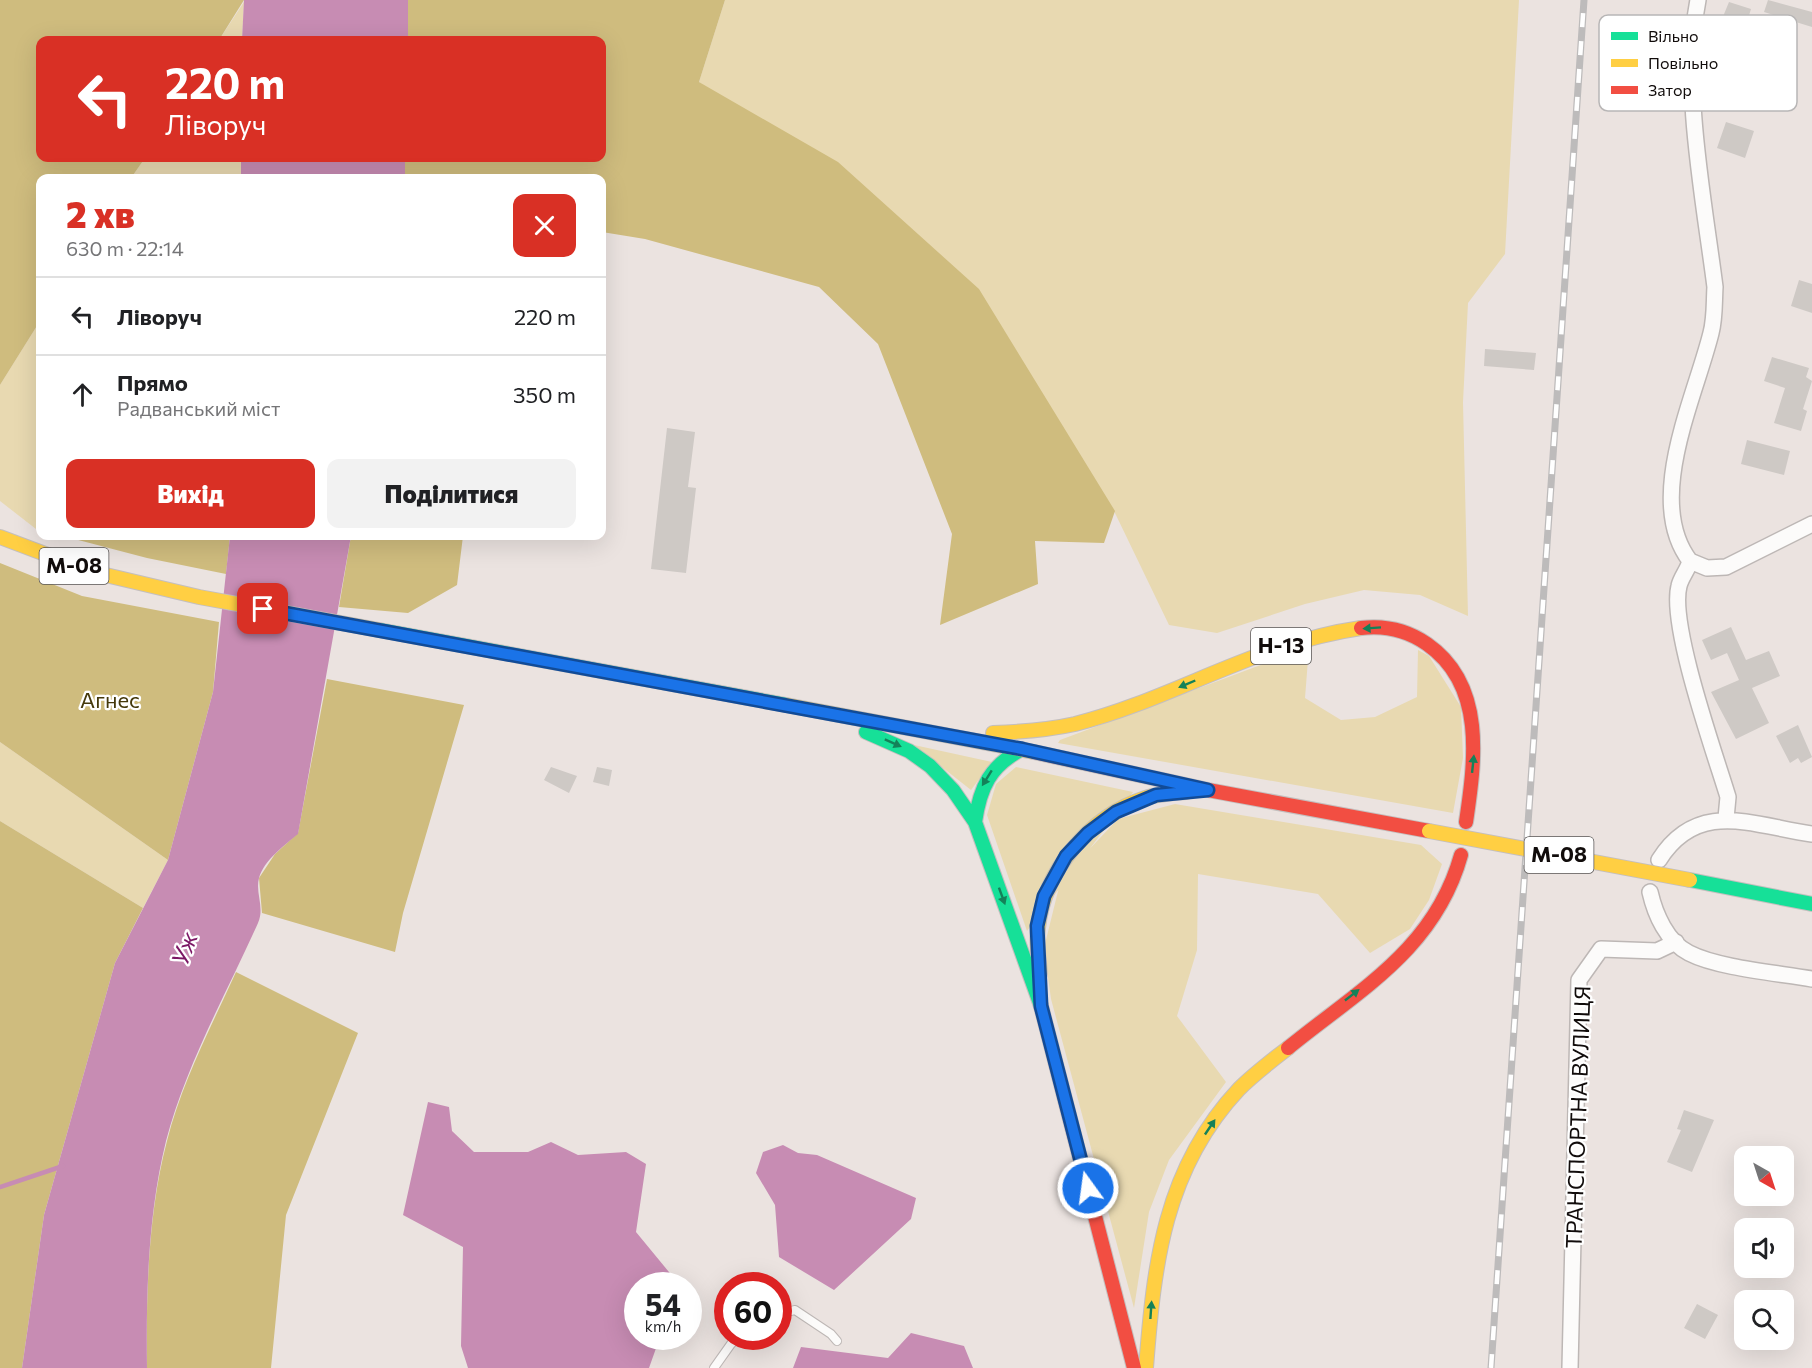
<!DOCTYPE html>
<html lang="uk">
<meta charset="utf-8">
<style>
:root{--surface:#fff;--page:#f2f2f2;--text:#202124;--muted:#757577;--line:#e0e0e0;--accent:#d93025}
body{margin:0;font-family:Commissioner,sans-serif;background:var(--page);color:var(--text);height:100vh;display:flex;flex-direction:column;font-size:22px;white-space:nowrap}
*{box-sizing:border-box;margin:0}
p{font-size:20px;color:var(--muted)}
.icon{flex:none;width:33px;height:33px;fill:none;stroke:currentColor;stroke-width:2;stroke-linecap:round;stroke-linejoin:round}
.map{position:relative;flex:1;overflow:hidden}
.panel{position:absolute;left:36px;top:174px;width:570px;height:366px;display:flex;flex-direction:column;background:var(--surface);border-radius:12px;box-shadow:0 6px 24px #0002}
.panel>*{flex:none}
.top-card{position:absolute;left:36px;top:36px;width:570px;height:126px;border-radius:12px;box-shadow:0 6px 24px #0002;background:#d93025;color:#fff;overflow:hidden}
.needle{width:39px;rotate:141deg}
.fabs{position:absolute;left:1734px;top:1146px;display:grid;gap:12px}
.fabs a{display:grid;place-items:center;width:60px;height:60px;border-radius:12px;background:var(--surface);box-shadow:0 6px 24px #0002;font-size:30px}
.speed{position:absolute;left:624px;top:1272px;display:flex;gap:12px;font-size:30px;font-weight:700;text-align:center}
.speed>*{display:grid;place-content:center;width:78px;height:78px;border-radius:50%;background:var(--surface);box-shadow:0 6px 24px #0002;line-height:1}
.speed small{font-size:15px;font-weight:400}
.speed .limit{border:9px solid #d22;background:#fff;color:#111}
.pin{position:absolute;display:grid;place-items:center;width:51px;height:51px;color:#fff;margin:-26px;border-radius:12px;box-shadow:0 3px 9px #0006}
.me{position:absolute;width:66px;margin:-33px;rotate:346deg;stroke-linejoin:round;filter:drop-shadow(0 0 4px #0008)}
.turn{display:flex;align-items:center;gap:21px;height:126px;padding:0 30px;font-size:27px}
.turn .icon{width:78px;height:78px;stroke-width:2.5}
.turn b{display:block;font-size:42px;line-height:51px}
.round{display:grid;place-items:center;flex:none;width:63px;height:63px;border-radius:12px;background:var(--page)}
.head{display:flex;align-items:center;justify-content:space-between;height:102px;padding:0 30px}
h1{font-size:36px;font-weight:800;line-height:45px;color:var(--accent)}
.action{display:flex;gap:12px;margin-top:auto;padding:12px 30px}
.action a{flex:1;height:69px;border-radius:12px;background:var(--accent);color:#fff;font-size:24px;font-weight:800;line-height:69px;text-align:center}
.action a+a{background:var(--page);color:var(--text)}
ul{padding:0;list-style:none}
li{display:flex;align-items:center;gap:18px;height:78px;padding:0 30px;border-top:2px solid var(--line)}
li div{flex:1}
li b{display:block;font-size:22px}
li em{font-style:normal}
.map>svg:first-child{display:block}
</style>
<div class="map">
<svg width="1812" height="1368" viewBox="0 0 1812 1368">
<rect width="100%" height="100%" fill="#ebe3e0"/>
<path fill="#e8d9b1" d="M725,0H1519L1505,254L1468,303L1463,402L1468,616L1420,595L1364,590L1305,604L1217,633L1169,625L1114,511L978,289L699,82Z
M244,2L242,40H219Z
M145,158H241V178H131Z
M40,321V520L36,529L0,501V385Z
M1309,647L1305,698L1341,720L1375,717L1417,697L1418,650L1429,656L1461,707L1463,758L1453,813L1058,743L1060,740Z
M0,742L168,860L143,908L0,821Z
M914,745L992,762L971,790Z
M1016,767L1133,792L1027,931L987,815L996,784Z
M1175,804L1421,845L1442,864L1429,900L1410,929L1370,953L1318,894L1198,874L1197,950L1177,1016L1226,1082L1169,1160L1149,1212L1134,1308L1051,999L1044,948L1061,879L1118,819Z"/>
<path fill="#cfbc7e" d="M0,0H244L219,40H40V158H145L131,178H40V321L0,385Z
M408,0H725L699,82L838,162L979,289L1115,511L1104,543L1035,541L1038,584L940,625L952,534L878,344L819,287L645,239L602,232V178H405V158H602V40H408Z
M63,536H230L226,574L147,558Z
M351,536H463L457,585L408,613L339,607Z
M0,563L82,596L219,622L213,692L168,860L0,742Z
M327,679L464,705L403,913L395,952L262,913L259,878L275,854L298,833Z
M0,821L143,908L115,963L44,1215L22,1368H0Z
M236,972L358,1033L286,1215L271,1368H147C146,1294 148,1213 167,1141C182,1082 211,1027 236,972Z"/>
<path fill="#c78cb3" d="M244,0H408V40H242Z
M241,158H405V178H241Z
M230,536H351L298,834C285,845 264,860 259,878C255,893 265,907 258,923C226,994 186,1065 166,1141C148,1214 146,1293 147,1368H22L44,1215L115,963L168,860L213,692Z
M428,1102L449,1107L452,1131L474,1152H528L551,1142L578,1155L626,1152L646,1164L636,1232L678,1283L677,1285L638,1286V1336L660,1337L649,1368H468L461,1346L463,1247L403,1215Z
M783,1145L798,1153L817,1155L916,1198L911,1219L834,1290L779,1257L775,1205L756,1173L763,1152Z
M911,1333L964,1346L973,1368H793L801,1347L888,1358Z"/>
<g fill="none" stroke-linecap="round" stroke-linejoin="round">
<path stroke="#c78cb3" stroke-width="4.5" d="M0,1187L63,1166"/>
</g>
<path fill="#cec9c5" d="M1768,0L1812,12V27L1764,12Z
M1729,2L1751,9L1740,44L1715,36Z
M1726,122L1754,131L1745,158L1717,148Z
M1799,280L1812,284V313L1791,306Z
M1485,349L1536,353L1534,370L1484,366Z
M1772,357L1809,368L1806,377L1812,381L1803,409L1807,411L1801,431L1774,423L1785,388L1764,381Z
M667,428L695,432L688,487L696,488L686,573L651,569Z
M1747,440L1790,451L1784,475L1741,464Z
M1731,627L1746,660L1769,651L1780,676L1752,688L1769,723L1736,739L1711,692L1739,680L1727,653L1711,660L1702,640Z
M1798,725L1812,757L1801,763L1798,758L1790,763L1776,736Z
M551,767L577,776L569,793L544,780Z
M597,767L612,770L609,786L593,782Z
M1684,1110L1714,1120L1692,1172L1667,1162L1681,1130L1677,1129Z
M1697,1304L1718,1315L1705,1339L1684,1328Z"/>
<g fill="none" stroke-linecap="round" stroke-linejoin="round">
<g stroke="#bdb7b5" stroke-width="10">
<path id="lane" d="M778,1314L795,1310L831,1334L837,1341
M714,1368L731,1344L740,1336"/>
</g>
<g stroke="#bdb7b5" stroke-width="18">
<path id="street" d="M1698,0C1681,85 1704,200 1715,287C1714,303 1715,318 1711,333C1695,398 1644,501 1690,561C1688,570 1681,577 1679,586C1669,625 1715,754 1728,797L1726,818
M1690,561L1707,568L1726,567L1812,524
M1659,860C1698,798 1754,826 1812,834
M1650,892C1655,914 1667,942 1689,953C1718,968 1778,973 1812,979
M1570,1368L1579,980L1601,949L1657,951L1676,942"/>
</g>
<g stroke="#c4bfbe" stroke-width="16">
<path id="fast" d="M379,630L786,705
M866,732L909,751L930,766L953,790L975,822L1041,1006
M975,822C980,787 990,766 1022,749
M1690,880L1812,904"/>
</g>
<g stroke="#c4bfbe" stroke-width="16">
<path id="slow" d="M0,537L93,572L199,597L379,630
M786,705L1034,752
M993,733C1021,732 1048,730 1075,724C1174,699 1256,643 1361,628
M1040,974C1039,959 1036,943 1038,928C1044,871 1090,816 1145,798C1158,794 1172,793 1186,792
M1146,1368C1154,1264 1164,1169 1239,1089C1254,1074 1271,1061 1288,1048"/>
</g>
<g stroke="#c4bfbe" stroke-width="16">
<path id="jam" d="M1361,628C1386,625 1407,630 1427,644C1486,685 1475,761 1466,822
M1034,752L1208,790L1429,831
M1041,1006L1134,1368
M1288,1048C1359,990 1435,949 1461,855"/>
</g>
<use href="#lane" stroke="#fcfbfa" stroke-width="8"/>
<use href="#street" stroke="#fcfbfa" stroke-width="15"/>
<use href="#fast" stroke="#16e098" stroke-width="14"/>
<use href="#slow" stroke="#ffcf43" stroke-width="14"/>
<use href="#jam" stroke="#f24e42" stroke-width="14"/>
<g stroke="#bdbbbb" stroke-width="7">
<path id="rail" d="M1491,1368L1584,0"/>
</g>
<use href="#rail" stroke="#fff" stroke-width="4.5" stroke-dasharray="14" stroke-linecap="butt"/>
<g stroke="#c4bfbe" stroke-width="16" stroke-linecap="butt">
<path id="slow-bridge" d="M1429,831L1690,880"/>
</g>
<use href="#slow-bridge" stroke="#ffcf43" stroke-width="14"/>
</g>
<defs><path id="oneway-solid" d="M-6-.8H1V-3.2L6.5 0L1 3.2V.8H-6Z" transform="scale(1.5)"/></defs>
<g fill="#148159">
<use href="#oneway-solid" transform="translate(1372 628) rotate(176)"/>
<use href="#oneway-solid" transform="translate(1187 684) rotate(157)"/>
<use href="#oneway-solid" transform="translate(893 743) rotate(24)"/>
<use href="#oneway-solid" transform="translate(1473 764) rotate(-84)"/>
<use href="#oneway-solid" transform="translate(987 778) rotate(122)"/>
<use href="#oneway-solid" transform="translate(1002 896) rotate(70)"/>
<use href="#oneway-solid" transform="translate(1352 995) rotate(-38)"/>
<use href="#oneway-solid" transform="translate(1210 1127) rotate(-56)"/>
<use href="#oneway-solid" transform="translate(1151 1310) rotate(-86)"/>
</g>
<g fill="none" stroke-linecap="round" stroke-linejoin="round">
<g stroke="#114b97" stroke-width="15">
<path id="route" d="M263,609L1022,749L1208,790L1156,795L1116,812L1088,833L1066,856L1044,896L1037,926L1041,1006L1088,1188"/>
</g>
<use href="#route" stroke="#1a73e8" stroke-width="10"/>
</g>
<g text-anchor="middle" stroke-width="4.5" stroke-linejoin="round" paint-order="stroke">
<g fill="#fff" stroke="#585554" stroke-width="1.5">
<rect x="39.5" y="548" width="69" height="36" rx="4.5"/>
<rect x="1251" y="628" width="60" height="36" rx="4.5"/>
<rect x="1524.5" y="837" width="69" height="36" rx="4.5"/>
</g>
<g font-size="21" font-weight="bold" fill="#110c0b">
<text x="74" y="573">М-08</text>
<text x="1281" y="653">Н-13</text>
<text x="1559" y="862">М-08</text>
</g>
<g font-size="22" fill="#45390b" stroke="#fff">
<text x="110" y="708">Агнес</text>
</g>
<g font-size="22" fill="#110c0b" stroke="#fff">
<text transform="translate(1578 1117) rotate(-88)" y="8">ТРАНСПОРТНА ВУЛИЦЯ</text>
</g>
<g font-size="24" font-style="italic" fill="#7b1664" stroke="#fff">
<text transform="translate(185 949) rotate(-70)" y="8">Уж</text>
</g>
</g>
<rect x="1599" y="15" width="198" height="96" rx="9" fill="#fff" stroke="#b8b6b6" stroke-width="1.5"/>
<rect x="1611" y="32" width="27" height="8" fill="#16e098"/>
<rect x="1611" y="59" width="27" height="8" fill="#ffcf43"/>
<rect x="1611" y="86" width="27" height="8" fill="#f24e42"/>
<g font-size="16" fill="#110c0b">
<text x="1648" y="42">Вільно</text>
<text x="1648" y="69">Повільно</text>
<text x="1648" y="96">Затор</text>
</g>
</svg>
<div class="fabs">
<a><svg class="needle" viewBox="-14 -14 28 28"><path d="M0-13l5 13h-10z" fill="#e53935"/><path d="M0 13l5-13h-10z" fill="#757577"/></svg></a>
<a><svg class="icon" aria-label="sound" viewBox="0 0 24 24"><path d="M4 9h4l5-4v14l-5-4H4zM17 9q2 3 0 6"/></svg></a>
<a><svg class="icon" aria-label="search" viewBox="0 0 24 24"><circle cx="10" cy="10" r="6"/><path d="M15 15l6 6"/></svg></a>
</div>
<div class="speed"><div>54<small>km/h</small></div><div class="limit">60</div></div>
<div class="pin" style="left:263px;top:609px;background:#d93025"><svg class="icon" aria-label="arrive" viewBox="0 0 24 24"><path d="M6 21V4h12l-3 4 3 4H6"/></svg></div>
<svg class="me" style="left:1088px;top:1188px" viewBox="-20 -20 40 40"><circle r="17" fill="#1a73e8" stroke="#fff" stroke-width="3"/><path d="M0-11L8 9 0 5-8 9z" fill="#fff"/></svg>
<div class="top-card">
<div class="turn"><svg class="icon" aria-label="left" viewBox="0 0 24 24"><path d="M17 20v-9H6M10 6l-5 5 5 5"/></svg><div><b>220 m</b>Ліворуч</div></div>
</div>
<section class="panel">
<div class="head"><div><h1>2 хв</h1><p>630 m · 22:14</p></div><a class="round" style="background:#d93025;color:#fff"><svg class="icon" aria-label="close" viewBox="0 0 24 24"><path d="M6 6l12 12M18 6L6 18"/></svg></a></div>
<ul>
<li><svg class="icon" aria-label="left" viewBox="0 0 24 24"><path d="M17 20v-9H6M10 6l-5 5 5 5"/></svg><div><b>Ліворуч</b></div><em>220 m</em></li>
<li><svg class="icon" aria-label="ahead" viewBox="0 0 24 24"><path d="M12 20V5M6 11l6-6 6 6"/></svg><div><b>Прямо</b><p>Радванський міст</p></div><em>350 m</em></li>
</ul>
<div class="action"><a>Вихід</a><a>Поділитися</a></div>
</section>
</div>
